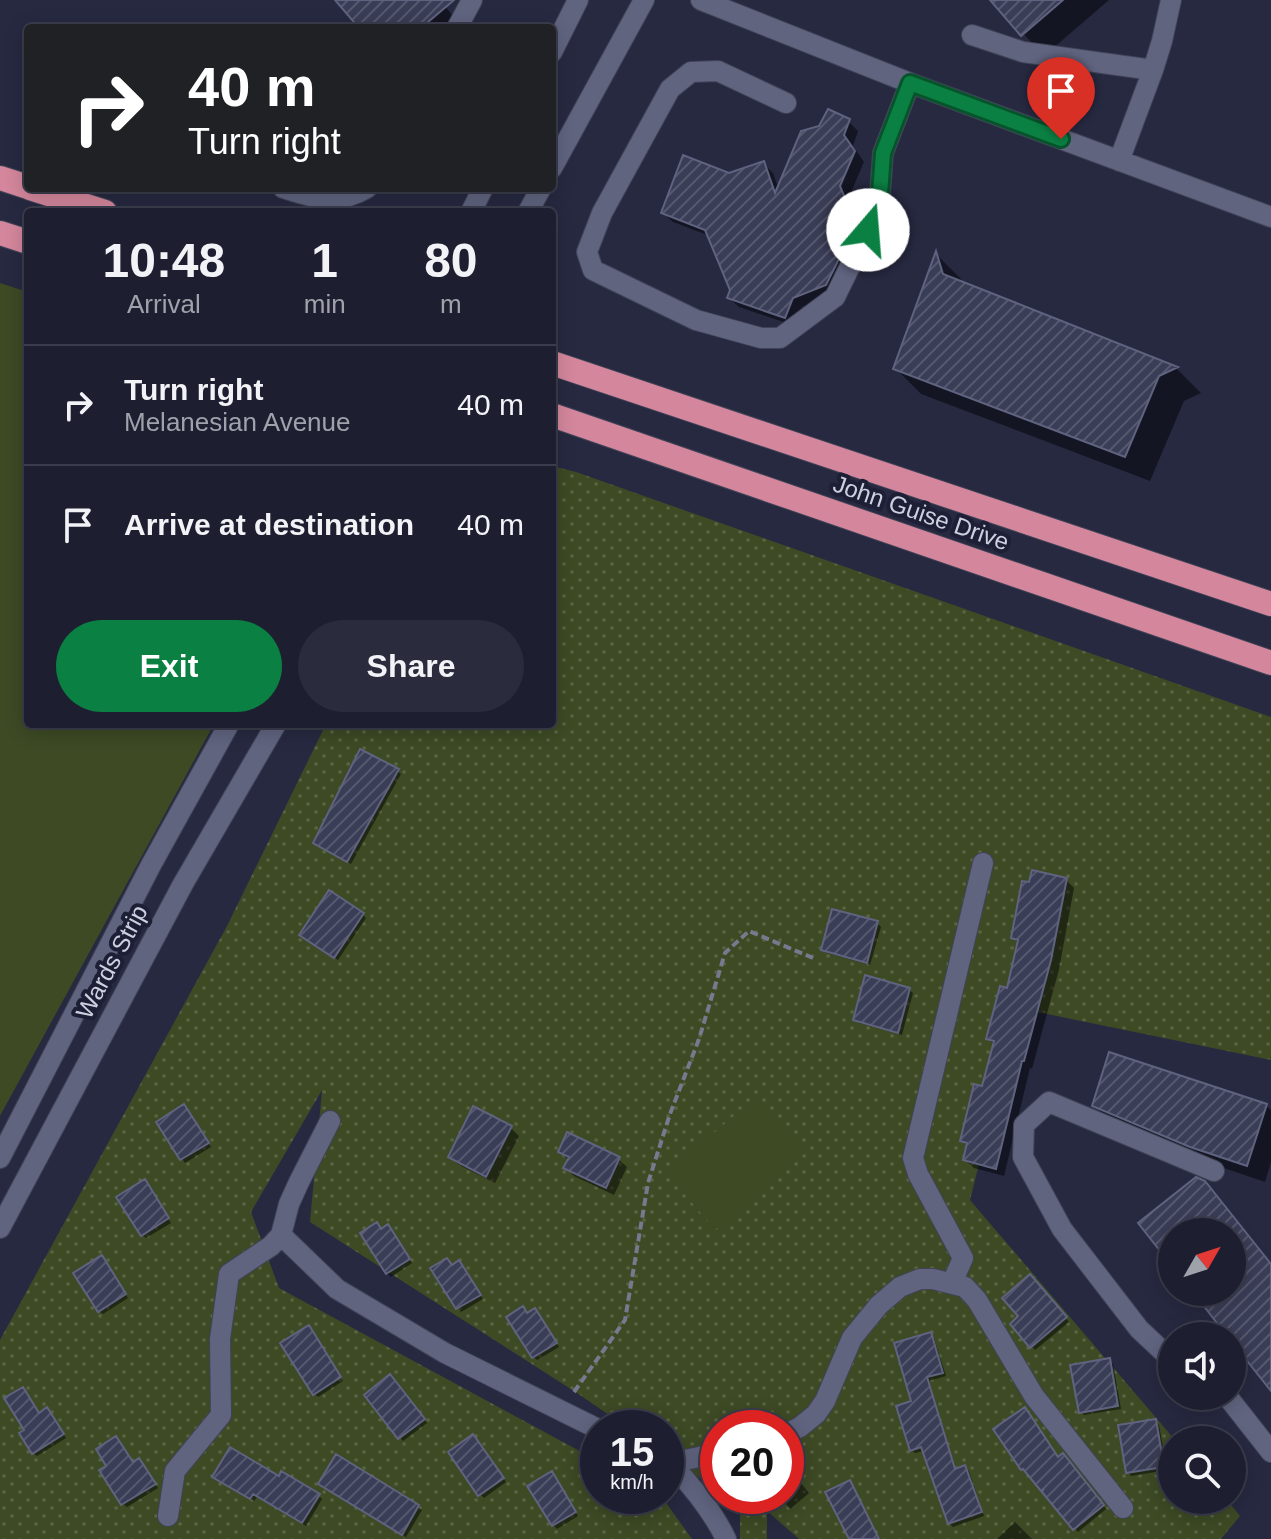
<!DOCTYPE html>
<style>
:root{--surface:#1d1f31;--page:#2a2c3d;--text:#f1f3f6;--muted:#a0a2ab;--line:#3b3d4d;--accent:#0b8043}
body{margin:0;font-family:Arial,sans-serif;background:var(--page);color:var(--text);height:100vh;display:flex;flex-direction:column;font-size:30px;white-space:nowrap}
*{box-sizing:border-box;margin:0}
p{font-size:26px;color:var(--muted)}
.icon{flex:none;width:44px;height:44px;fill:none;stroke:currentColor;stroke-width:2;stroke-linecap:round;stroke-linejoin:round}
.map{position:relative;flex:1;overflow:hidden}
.panel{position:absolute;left:24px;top:208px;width:532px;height:520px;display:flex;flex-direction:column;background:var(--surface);border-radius:8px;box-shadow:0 4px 20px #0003,0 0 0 2px var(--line)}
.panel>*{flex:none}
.top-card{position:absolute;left:24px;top:24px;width:532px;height:168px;border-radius:8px;box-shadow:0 4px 20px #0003,0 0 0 2px var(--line);background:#202124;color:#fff;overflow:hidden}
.needle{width:52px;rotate:51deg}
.fabs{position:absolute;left:1158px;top:1218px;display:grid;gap:16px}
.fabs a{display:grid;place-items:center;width:88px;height:88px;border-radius:50%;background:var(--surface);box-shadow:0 4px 20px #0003,0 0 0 2px var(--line);font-size:40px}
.speed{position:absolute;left:580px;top:1410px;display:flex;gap:16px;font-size:40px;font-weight:700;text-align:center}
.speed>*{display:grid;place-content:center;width:104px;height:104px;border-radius:50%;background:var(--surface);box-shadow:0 4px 20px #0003,0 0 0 2px var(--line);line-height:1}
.speed small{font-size:20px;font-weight:400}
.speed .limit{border:12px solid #d22;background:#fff;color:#111}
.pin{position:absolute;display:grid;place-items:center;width:68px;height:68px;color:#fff;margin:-82px -34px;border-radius:50% 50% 50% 0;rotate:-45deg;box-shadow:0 0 8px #0007}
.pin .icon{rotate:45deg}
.me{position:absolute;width:88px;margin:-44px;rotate:18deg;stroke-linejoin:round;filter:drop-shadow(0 0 6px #0008)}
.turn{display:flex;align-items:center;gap:28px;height:168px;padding:0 32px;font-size:36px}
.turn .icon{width:104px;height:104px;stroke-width:2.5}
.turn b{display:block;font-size:56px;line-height:68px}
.eta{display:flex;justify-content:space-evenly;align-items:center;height:136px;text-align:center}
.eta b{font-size:48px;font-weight:800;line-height:56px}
.action{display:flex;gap:16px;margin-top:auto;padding:16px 32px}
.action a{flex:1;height:92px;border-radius:48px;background:var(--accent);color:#fff;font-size:32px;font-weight:800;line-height:92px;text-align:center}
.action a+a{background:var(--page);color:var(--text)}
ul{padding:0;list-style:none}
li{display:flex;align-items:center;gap:24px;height:120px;padding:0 32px;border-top:2px solid var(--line)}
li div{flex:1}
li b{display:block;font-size:30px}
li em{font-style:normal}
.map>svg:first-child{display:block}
</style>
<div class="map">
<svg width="1271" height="1539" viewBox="0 0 1271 1539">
<defs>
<pattern id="grass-dots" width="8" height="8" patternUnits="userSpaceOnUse" patternTransform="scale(2)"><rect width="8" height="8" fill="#3d4a24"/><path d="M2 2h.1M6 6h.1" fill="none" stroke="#586344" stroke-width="1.8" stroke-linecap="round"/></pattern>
<pattern id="building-hatch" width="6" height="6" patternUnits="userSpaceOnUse" patternTransform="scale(2)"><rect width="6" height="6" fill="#3a3d56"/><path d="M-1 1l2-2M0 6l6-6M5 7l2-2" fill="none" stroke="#55586e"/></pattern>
</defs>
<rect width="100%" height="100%" fill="#272941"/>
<path fill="url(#grass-dots)" d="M552,466L576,472L1271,717V1060L1018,1008L970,1200L1175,1440H1172V1500H1227L1240,1516L1221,1539H799L767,1511V1539H740V1507L725,1496H786V1428H718V1491L666,1455V1428H628L577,1393L310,1222L322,1090L251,1212L279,1288L598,1461V1496H661L692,1539H0V1340L227,926L326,724H552Z"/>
<path fill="#3d4a24" d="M0,283L28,292V724H214L0,1116Z
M756,1097L804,1153L715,1230L667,1173Z"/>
<path fill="#0007" d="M338,0H440L461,26L458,28H361Z
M992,0H1109L1044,56Z
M848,121L858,131L853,146L864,162L849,197L864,236L836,295L802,307L795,326L739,307L729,298L732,290L710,236L673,222L663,213L729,175L764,164L773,173L779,190Z
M937,255L961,279L962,284L1177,369L1201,393L1184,401L1150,481L921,394L895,368Z
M397,771L401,774L351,864L319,846Z
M1066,880L1074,888L1059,969L1032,1069L1030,1068L1004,1176L974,1168L965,1160L968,1146L962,1141L983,1088L995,1045L988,1039L1009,990L1019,944L1013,938Z
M363,915L366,918L338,960L305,939Z
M877,923L881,927L870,965L827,953L823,950Z
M909,990L913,993L902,1035L859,1023L855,1019Z
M1094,1105L1266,1106L1271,1110V1162L1265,1182L1209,1163L1112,1123Z
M188,1110L211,1147L185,1163L159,1122Z
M510,1127L519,1136L495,1183L459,1165L450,1157Z
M560,1152L618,1159L627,1167L614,1195L574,1176L566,1168L569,1161Z
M148,1186L171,1223L146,1238L142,1235Z
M381,1231H392L412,1263L391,1277L387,1273Z
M105,1261L128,1298L103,1314L99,1311Z
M462,1266L483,1299L461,1312L433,1269Z
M1030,1277L1069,1322L1035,1350L1012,1324L1021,1317Z
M538,1314L559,1347L537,1360L534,1357L528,1315Z
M312,1331L343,1381L318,1397L314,1393Z
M931,1334L934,1338L946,1376L929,1381L956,1470L965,1467L969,1471L984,1516L953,1527L949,1523L924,1451L915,1453L911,1450L913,1402Z
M1109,1360L1113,1364L1121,1409L1084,1415L1081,1412Z
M394,1381L427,1423L403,1441L366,1395Z
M51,1413L66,1438L37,1456L33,1453L39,1415Z
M1156,1421L1159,1425L1167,1470L1131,1476L1128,1472Z
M477,1440L506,1482L484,1498L480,1494Z
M1066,1460L1106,1509L1078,1532L1028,1471L1026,1473L1022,1469Z
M133,1464H142L158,1488L127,1507L123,1504Z
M786,1465L809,1493L790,1509L779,1496H786Z
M555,1477L578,1516L557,1529L553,1525Z
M279,1479L318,1495L322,1499L306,1526L257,1497L254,1501L218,1480Z
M324,1487L418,1507L422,1510L406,1537Z
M1015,1522L1032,1539H997Z"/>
<path fill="url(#building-hatch)" stroke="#60637f" stroke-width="2" d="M335,0H454L421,28H359Z
M990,0H1063L1021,36Z
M828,109L850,119L844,135L855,151L840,186L856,225L826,285L793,298L785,318L727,298L730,290L705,230L661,213L683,155L729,173L764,161L775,193L801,131L819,126Z
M936,251L943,274L1178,367L1159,376L1125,457L893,369Z
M360,749L399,769L347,862L313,843Z
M1032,870L1067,878L1051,960L1024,1061H1022L996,1169L963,1160L967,1143L960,1141L974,1084L982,1086L994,1041L986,1039L1000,986L1007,988L1018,940L1011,938L1022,881L1029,882Z
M329,890L364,913L334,958L299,935Z
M832,909L878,921L867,963L821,950Z
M865,975L910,988L898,1033L853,1020Z
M1109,1052L1267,1104L1247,1166L1190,1147L1092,1106Z
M184,1104L209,1143L180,1160L156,1122Z
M473,1106L512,1126L486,1177L448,1157Z
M567,1132L620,1157L606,1188L563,1168L569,1157L558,1152Z
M1196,1177L1205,1181L1271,1264V1391L1232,1342V1336H1227L1193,1292H1232V1232H1172V1266L1138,1223Z
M145,1179L169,1218L141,1236L116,1197Z
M377,1222L381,1229L388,1224L410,1259L386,1274L360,1233Z
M102,1255L126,1294L98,1312L73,1273Z
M447,1258L452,1265L459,1260L481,1295L456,1309L430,1268Z
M1030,1274L1067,1317L1030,1348L1010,1324L1018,1316L1002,1298Z
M523,1306L527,1313L535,1308L557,1343L532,1358L506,1317Z
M309,1325L341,1377L313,1395L280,1343Z
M931,1332L943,1373L927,1377L955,1469L965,1465L982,1512L948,1524L921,1447L910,1451L896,1406L911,1401L894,1343Z
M1110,1358L1118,1406L1079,1413L1070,1365Z
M390,1374L425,1419L398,1439L364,1395Z
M23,1387L39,1413L47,1407L64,1434L32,1454L19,1433L24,1430L4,1398Z
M1025,1407L1058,1457L1063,1453L1104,1505L1073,1530L1042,1492L1043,1490L1041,1491L1023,1469L1021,1470L993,1429Z
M1156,1419L1164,1467L1126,1473L1118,1425Z
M473,1434L504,1478L478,1496L448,1452Z
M116,1436L133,1462L139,1458L156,1484L121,1505L99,1470L106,1466L96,1449Z
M230,1447L279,1476L281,1471L320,1494L302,1523L253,1494L250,1499L212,1477Z
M336,1454L419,1505L402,1535L318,1484Z
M552,1471L576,1512L552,1526L527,1486Z
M850,1480L879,1539H849L825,1492Z"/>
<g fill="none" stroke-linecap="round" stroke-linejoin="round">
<g stroke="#414357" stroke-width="22">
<path id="minor" d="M701,0L910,83L1271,217
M457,28L472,0
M972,35L1023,52L1153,70L1162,41L1171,0
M552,52L578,0
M786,103L718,71L691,72L670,89L602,213L587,252L593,270L696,320L761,338H780L835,297L879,207L883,153L910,83
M1119,161L1153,70
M552,168L644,0
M283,188C315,198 336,206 367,188
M471,212L483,188
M528,212L541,188
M330,1121L299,1182L289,1204L281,1235L337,1289L445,1353L598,1429
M0,1158L151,865L229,724
M0,1228L183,884L276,724
M952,1283L963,1258L918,1174L913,1158L983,863
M1172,1360L1139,1329L1062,1229L1023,1157L1024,1125L1049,1102L1214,1171
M1227,1396L1271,1452
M786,1434L800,1427L816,1414L825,1401L852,1338L879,1305L900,1287L920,1279H933L965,1287L977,1300L1034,1396L1123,1508
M666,1461L671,1463C692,1487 712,1510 726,1539
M671,1463L718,1453
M168,1516L175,1471L221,1415L220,1339L229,1274L271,1246L281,1235"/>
</g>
<g stroke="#414357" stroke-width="26">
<path id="highway" d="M0,178L28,187
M30,188L105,212
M0,233L28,242
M552,363L1271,604
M552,415L1271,663"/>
</g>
<path stroke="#77798e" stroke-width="4" stroke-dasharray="8 4" stroke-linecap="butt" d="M574,1392L625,1320L648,1183L670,1114L699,1039L725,953L749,931L813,958"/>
<use href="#minor" stroke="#60647f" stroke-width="20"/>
<use href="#highway" stroke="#d4879c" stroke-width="24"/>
</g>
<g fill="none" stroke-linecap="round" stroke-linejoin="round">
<g stroke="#07532c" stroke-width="20">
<path id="route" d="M868,230L879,207L883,153L910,83L1061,139"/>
</g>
<use href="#route" stroke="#0b8043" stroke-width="14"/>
</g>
<g text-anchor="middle" stroke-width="8" stroke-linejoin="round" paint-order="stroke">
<g font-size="24" fill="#ced0e0" stroke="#1d1f36">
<text transform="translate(921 513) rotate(19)" y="8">John Guise Drive</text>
<text transform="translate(112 962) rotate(-62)" y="8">Wards Strip</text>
</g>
</g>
</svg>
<div class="fabs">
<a><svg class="needle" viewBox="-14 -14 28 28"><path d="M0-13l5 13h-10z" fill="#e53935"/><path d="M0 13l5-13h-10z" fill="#a0a2ab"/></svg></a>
<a><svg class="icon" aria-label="sound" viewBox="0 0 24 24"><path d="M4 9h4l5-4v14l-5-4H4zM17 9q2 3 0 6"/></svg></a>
<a><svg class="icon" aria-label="search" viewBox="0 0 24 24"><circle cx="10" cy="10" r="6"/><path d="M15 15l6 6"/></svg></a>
</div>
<div class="speed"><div>15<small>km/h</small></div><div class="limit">20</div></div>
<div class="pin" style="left:1061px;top:139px;background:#d93025"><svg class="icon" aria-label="arrive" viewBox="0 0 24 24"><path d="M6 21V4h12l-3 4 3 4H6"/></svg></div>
<svg class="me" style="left:868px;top:230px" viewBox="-20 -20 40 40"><circle r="19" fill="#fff"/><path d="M0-13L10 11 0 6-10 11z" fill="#0b8043"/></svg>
<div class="top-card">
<div class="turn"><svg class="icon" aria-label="right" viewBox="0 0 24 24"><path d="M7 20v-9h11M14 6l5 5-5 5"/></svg><div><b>40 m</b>Turn right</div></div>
</div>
<section class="panel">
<div class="eta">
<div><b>10:48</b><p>Arrival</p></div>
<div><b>1</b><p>min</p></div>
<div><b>80</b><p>m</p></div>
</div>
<ul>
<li><svg class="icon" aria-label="right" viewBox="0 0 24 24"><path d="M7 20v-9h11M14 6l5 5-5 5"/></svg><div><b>Turn right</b><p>Melanesian Avenue</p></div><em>40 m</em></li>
<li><svg class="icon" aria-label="arrive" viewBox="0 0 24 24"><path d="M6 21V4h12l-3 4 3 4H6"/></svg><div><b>Arrive at destination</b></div><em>40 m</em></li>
</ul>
<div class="action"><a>Exit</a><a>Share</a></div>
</section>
</div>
